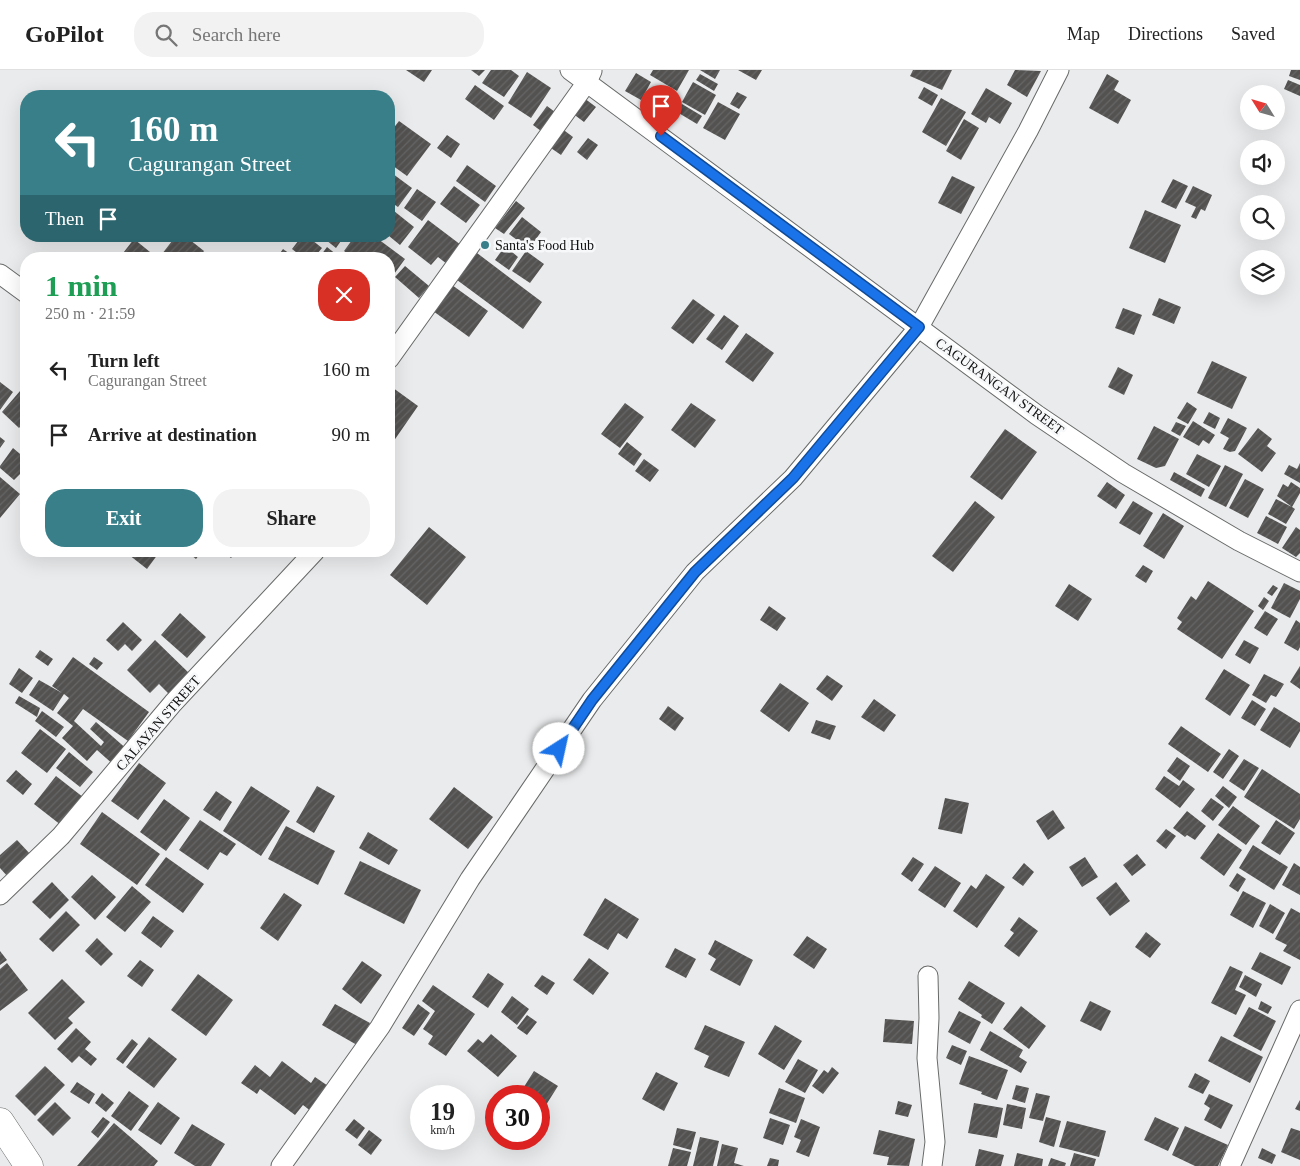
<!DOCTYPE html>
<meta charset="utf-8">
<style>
:root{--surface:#fff;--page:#f2f2f2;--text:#222;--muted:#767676;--line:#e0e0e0;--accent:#387f89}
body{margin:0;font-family:"Times New Roman",serif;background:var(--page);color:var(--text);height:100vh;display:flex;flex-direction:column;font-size:19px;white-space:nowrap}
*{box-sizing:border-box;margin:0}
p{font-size:16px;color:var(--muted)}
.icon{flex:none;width:28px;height:28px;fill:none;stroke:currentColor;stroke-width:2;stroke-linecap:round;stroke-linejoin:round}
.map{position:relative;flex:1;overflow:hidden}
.sheet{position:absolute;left:20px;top:182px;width:375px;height:305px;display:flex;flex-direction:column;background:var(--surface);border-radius:20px;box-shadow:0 5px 20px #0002}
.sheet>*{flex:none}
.guide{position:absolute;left:20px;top:20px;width:375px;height:152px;border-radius:20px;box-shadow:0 5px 20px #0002;background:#387f89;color:#fff;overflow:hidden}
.needle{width:32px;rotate:307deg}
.tools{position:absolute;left:1240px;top:15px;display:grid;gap:10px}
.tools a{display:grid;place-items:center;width:45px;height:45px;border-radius:50%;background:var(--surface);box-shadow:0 5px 20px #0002;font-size:25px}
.speed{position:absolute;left:410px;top:1015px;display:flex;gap:10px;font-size:25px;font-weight:700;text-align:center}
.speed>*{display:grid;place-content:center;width:65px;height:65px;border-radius:50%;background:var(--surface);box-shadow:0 5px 20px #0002;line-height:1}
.speed small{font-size:12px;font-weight:400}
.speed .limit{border:8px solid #d22;background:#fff;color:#111}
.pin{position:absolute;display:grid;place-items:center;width:42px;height:42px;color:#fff;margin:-51px -21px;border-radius:50% 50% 50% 0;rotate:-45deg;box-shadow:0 0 5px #0007}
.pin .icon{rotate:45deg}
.me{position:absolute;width:55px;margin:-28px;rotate:35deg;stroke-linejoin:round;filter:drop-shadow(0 0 4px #0008)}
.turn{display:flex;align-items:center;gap:18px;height:105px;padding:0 25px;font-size:22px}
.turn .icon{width:65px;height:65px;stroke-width:2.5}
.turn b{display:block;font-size:35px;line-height:42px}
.then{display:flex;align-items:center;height:48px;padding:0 25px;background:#0003;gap:10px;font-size:19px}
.round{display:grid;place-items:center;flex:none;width:52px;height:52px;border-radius:20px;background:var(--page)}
.overview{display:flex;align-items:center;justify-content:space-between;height:85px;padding:0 25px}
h1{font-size:30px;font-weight:700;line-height:38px;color:#1e9e55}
.button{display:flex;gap:10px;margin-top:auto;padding:10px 25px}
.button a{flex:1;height:58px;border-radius:20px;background:var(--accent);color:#fff;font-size:20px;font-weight:700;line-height:58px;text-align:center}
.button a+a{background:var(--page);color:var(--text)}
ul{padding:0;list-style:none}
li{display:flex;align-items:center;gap:15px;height:65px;padding:0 25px}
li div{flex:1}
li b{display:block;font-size:19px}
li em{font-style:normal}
header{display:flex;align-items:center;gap:30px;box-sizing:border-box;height:70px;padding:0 25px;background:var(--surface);border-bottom:1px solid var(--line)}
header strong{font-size:24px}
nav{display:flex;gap:28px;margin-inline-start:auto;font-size:18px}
.search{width:350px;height:45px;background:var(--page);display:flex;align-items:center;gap:12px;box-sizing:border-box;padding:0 18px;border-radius:20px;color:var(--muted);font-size:19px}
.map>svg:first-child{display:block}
</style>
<header>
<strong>GoPilot</strong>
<div class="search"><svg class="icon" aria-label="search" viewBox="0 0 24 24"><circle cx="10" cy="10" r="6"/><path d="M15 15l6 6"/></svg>Search here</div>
<nav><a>Map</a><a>Directions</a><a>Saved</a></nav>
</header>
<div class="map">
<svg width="1300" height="1096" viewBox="0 0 1300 1096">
<defs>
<pattern id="building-hatch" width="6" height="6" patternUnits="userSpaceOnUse" patternTransform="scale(1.25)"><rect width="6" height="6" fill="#535251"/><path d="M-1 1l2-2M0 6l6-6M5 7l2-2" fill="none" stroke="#676666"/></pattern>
</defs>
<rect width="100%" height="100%" fill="#eaebec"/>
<path fill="url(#building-hatch)" d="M406,0H432L424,12Z
M471,0H485L479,6Z
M491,0H511L519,6L504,27L482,13Z
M653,0H689L677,21L650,5Z
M700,0H720L715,9Z
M738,0H762L756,10Z
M913,0H952L942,20L910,6Z
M1015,0L1041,1L1027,27L1007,15Z
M1291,0H1300V10L1289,6Z
M527,2L551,18L531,48L508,33Z
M636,3L651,12L641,30L625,21Z
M700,4L718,14L714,21L696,10Z
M1107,4L1119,11L1114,20L1131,30L1118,54L1089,38Z
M1288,10L1300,15V26L1284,19Z
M693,12L716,25L705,45L682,32Z
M475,15L504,36L494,50L465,29Z
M924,17L938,25L932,36L918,28Z
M986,18L1012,33L1000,54L989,47L986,53L971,44Z
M737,22L747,27L739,39L730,34Z
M584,28L596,37L584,52L572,43Z
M941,28L966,42L946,76L922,62Z
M718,32L740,44L725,70L703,58Z
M682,34L702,46L697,54L677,42Z
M547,36L559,45L545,64L533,55Z
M964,49L979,58L961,90L946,81Z
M399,51L431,74L407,106L389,93V64Z
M561,58L573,67L561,85L548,76Z
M447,65L460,74L451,88L437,78Z
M588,68L598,75L587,90L577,82Z
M467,95L496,116L485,132L456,111Z
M389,101L412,118L398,137L389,131Z
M952,106L975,117L961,144L938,133Z
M1173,109L1188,116L1176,139L1161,132Z
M454,116L480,135L466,153L440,134Z
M1193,116L1212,125L1205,141L1201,139L1196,149L1191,147L1196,137L1185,132Z
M417,119L436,132L422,151L404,138Z
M516,131L525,138L504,164L495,158Z
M389,137L414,157L400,175L389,166Z
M1145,140L1181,155L1165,193L1129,178Z
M522,147L541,162L529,179L509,164Z
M428,150L461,175L447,194L438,187L431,195L408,177Z
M176,166H185L204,181L198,189H158Z
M302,166H307L322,178L313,189H305L292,179Z
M321,166H341L343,168L336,178Z
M355,166H374L405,189L389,211V189H354L344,181Z
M134,169L150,182L144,189H123L120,187Z
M505,176L518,187L509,200L495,190Z
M327,177L342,189H318Z
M283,179L297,189H276Z
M473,180L542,232L523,259L453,207Z
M526,181L544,194L530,213L512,201Z
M405,196L429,216L419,228L395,207Z
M452,215L488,241L469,267L433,241Z
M1159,228L1181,237L1174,254L1152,245Z
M693,229L715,245L693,274L671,258Z
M1123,238L1142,245L1134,265L1115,258Z
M724,245L739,256L722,280L706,269Z
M746,263L774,283L753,312L725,292Z
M1212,291L1247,307L1232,339L1197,323Z
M1118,297L1133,305L1124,325L1108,317Z
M0,312L13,322L0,340Z
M26,314V350L19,358L2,342Z
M389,315L418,336L391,375L389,373Z
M1187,332L1197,339L1188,354L1177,348Z
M625,333L644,347L620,378L601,364Z
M691,333L716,350L695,378L671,360Z
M1209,342L1220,348L1215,359L1203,353Z
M1228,348L1247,358L1235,381L1230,382L1223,379L1229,368L1220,363Z
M1193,351L1215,365L1209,374L1203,370L1199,376L1183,367Z
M1176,352L1186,356L1180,366L1171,361Z
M1154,356L1179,369L1165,396L1156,398L1137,389Z
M1258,358L1272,369L1267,376L1276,383L1262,402L1238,384Z
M1005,359L1037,382L1002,430L970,407Z
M0,367L5,371L0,378Z
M26,369V381L20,377Z
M627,372L642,384L634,396L618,384Z
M13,378L26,389V398L14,410L0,398V396Z
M1197,384L1221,396L1209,417L1186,404Z
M644,389L659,400L650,412L635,401Z
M1300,393V413L1284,404L1289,395L1297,399Z
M1225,395L1243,404L1226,437L1208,428Z
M1174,402L1205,419L1201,427L1170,410Z
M0,407L20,424L0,448Z
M1245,409L1264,419L1248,448L1229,438Z
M1107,412L1125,425L1116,439L1097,426Z
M1291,412L1300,418V423L1292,437L1295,439L1286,454L1268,444L1276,429L1292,437L1277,426L1283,414L1288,417Z
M975,431L995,447L953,502L932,486Z
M1133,431L1153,443L1140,465L1119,453Z
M1163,443L1184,456L1164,489L1143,476Z
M1266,446L1287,457L1278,474L1257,463Z
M429,457L466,487L427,535L390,505Z
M1296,457L1300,460V483L1296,487L1282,478Z
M124,481H154L158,484L147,499Z
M186,481H202L196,489Z
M223,481H237L231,488Z
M1143,495L1153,501L1146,513L1135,506Z
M1208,511L1254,541L1222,589L1177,559L1182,552L1177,548L1191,526L1196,530Z
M1284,513L1300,521V529L1290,548L1271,538Z
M1069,514L1092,529L1078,551L1055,536Z
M1273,515L1278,518L1272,526L1267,523Z
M1264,527L1269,531L1263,540L1258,536Z
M769,536L786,548L777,561L760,550Z
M1265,541L1278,549L1267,566L1254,558Z
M180,543L206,567L187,588L161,565Z
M1296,550L1300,553V577L1298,581L1284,573Z
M123,552L142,570L132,581L125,574L118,581L106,570Z
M155,570L191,605L171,626L159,614L150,623L127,600Z
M1244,570L1259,578L1250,594L1235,585Z
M40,580L53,589L48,596L35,587Z
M73,587L149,642L128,671L83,639L74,651L101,676L104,672L90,659L96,652L129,681L115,696L97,680L87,691L62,668L73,656L57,643L69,628L64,624L53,641L29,625L39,610L62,623L52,616Z
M94,587L103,593L97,600L89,594Z
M1300,596V619L1290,612Z
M19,598L33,608L22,623L9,614Z
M1224,599L1250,615L1230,646L1205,629Z
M1264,604L1284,614L1276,627L1271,625L1266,633L1252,625Z
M827,605L843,616L832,631L816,619Z
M780,613L809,633L789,662L760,641Z
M19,626L40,638L37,647L15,633Z
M874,629L896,645L884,662L861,647Z
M1252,630L1266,639L1255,656L1241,648Z
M668,636L684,648L675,661L659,649Z
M1274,637L1300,653V661L1290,678L1260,660Z
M42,641L64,657L56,667L35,651Z
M816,650L836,656L830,670L811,663Z
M1181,656L1221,684L1208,702L1168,674Z
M40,659L66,679L47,703L21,683Z
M1229,679L1239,686L1223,709L1213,702Z
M69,682L93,702L80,717L56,698Z
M1177,687L1190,696L1180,711L1167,701Z
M1244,689L1259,698L1244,721L1229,711Z
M139,693L166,713L138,750L111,731Z
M1262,699L1300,724V749L1294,759L1244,727Z
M16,700L32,714L23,725L6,711Z
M56,706L88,731L66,759L34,734Z
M1164,706L1179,716L1183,710L1195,719L1180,738L1155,719Z
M251,716L290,741L261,786L223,761Z
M317,716L335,726L314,763L296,752Z
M1223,716L1237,727L1229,738L1215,726Z
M454,717L493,747L468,779L429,749Z
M216,721L232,732L220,751L203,740Z
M945,728L969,733L962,764L938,759Z
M1211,728L1224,737L1213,751L1201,741Z
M164,729L190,748L166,781L140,762Z
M1233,736L1260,756L1246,775L1218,755Z
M1053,740L1065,758L1048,770L1036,751Z
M1187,741L1206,756L1195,770L1187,765L1185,767L1173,758Z
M102,742L160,784L137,815L80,774Z
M200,750L236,774L227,786L220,782L208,800L179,780Z
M1276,750L1295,763L1280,785L1261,773Z
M286,756L335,781L318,815L268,789Z
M1166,759L1176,766L1166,779L1156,771Z
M368,762L398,780L389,795L359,778Z
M1218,763L1242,780L1224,806L1200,788Z
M17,770L32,786L8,807L0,798V785Z
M1253,775L1288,797L1274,820L1239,798Z
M1137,784L1146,795L1132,806L1123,795Z
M166,787L204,814L183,843L145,815Z
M913,787L924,794L912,812L901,804Z
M1085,787L1098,807L1082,817L1069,797Z
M360,791L421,820L404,854L344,824Z
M1024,793L1034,802L1023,816L1012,808Z
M1294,793L1300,797V825L1282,815Z
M935,796L961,813L945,838L918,820Z
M1237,803L1246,809L1238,822L1229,816Z
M986,804L1005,817L977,858L953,841L971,815L976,819Z
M92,805L116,827L95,850L71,827Z
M52,812L69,830L50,849L32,832Z
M1116,812L1130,831L1110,846L1096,828Z
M132,816L151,832L125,862L106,847Z
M1243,821L1266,833L1253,858L1230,845Z
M284,823L302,835L278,871L260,858Z
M605,828L639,849L627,869L618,863L608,880L583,865Z
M1270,834L1285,843L1273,864L1259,856Z
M1291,838L1300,843V890L1283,881L1287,875L1275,869Z
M66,841L80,855L53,882L39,869Z
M153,846L174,861L161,878L141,863Z
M1019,847L1038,861L1019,887L1004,876L1014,863L1010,860Z
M1146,862L1161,874L1150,888L1135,877Z
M807,866L827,879L814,899L793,885Z
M97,868L113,884L101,896L85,881Z
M715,870L753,890L740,916L710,900L716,889L708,884Z
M675,878L696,889L686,908L665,897Z
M0,881L7,890L0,895Z
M1260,882L1291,897L1282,915L1251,899Z
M589,888L609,903L593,925L573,910Z
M140,890L154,900L142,917L127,906Z
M362,891L382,905L361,934L342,919Z
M7,893L28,920L0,941V899Z
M1230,896L1243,902L1235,920L1246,925L1236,945L1211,933Z
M488,903L504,914L488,938L472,927Z
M198,904L233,930L206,966L171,940Z
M542,905L555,913L547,925L534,916Z
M1245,905L1262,914L1256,927L1239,917Z
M62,909L85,932L68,948L73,953L55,970L28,943Z
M969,911L1005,933L992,954L981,947L982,945L958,929Z
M433,915L475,944L446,986L428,974L433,966L423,959L435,941L422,931Z
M512,926L529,939L517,955L501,942Z
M1090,931L1111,941L1101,961L1080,951Z
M1261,931L1272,937L1268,944L1258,939Z
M335,934L370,953L357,975L322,955Z
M418,934L430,943L414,966L402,958Z
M1021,936L1046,956L1029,979L1003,959Z
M1249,937L1276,951L1261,981L1233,966Z
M959,941L981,952L970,974L948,962Z
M527,945L537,952L527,965L517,958Z
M885,949L914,951L912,974L883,972Z
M705,955L745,972L729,1007L704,997L709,986L694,979Z
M775,955L802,971L784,1000L758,984Z
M76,958L91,972L85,979L97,989L91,996L79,986L72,993L57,979Z
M990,961L1023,980L1019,987L1027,992L1021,1003L980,980Z
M491,964L517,986L498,1007L467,981L478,969L483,973Z
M1221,966L1263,987L1250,1013L1208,991Z
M149,967L177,989L154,1018L126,997Z
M132,969L138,974L123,994L116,989Z
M952,975L967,981L961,995L946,988Z
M969,986L1008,1000L997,1030L981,1024L982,1022L959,1014Z
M798,989L818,1000L805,1023L785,1012Z
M282,991L311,1013L315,1007L331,1018L312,1042L303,1035L295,1045L260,1019L257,1024L241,1013L255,995L270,1007Z
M45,996L65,1015L35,1046L15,1026Z
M832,997L839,1003L823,1024L812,1016L824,1000L828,1003Z
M534,1001L558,1016L546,1035L539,1031V1026H532L522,1020Z
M656,1002L678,1013L664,1041L642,1029Z
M1195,1003L1210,1011L1203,1024L1188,1017Z
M77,1012L95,1024L89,1034L70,1022Z
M1016,1015L1029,1018L1025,1033L1012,1029Z
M779,1018L805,1028L796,1053L769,1043Z
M129,1021L149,1036L131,1061L111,1046Z
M102,1023L114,1033L106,1042L95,1033Z
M1036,1023L1050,1026L1043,1051L1029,1048Z
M1209,1024L1233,1035L1221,1059L1204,1050L1210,1038L1204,1034Z
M1300,1030V1041L1295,1039Z
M898,1031L912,1035L908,1047L895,1044Z
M55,1032L71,1048L53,1066L37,1050Z
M158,1032L180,1048L161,1075L138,1060Z
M974,1033L1003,1038L997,1068L968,1063Z
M1007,1034L1026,1038L1022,1059L1003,1055Z
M103,1047L110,1052L98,1068L91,1062Z
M1046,1047L1061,1051L1054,1077L1039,1072Z
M1155,1047L1179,1058L1168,1081L1144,1070Z
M770,1048L790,1055L783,1075L763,1068Z
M354,1049L365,1058L357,1069L345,1060Z
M801,1049L820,1057L809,1087L796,1082L801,1070L794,1067Z
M1067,1051L1106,1061L1099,1087L1059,1077Z
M114,1053L158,1091L154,1096H77Z
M192,1054L225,1074L211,1096H195L174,1083Z
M1185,1056L1228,1075L1218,1096H1195L1172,1085Z
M677,1058L696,1062L691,1080L673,1075Z
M1291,1058L1300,1061V1090L1281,1082Z
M369,1060L382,1070L371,1085L358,1075Z
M879,1060L915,1069L909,1096L887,1095L889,1087L873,1084Z
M700,1067L719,1071L713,1096H693Z
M722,1074L738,1078L734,1093L744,1096H717Z
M673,1078L691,1082L687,1096H668Z
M1262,1078L1276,1085L1272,1094L1258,1088Z
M979,1079L1004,1085L1001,1096H975Z
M1017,1083L1043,1089L1042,1096H1014Z
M1074,1083L1096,1089L1094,1096H1070Z
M770,1088L779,1090L778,1096H767Z
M1051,1088L1066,1093L1065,1096H1048Z"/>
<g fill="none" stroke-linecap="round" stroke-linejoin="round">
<g stroke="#686969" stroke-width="21">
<path id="minor" d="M570,0L1037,345L1123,403L1239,471L1300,502
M0,204L26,223
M389,289L587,12L592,1
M0,825L61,766L173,633L315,481
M928,906L929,948L927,988L935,1072L932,1096
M281,1096L380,957L470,809L592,630L695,502L793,408L919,257L1028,61L1059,0
M1230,1096L1300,940"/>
</g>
<g stroke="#686969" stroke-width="29">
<path id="secondary" d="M0,1052L29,1096"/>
</g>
<use href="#minor" stroke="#fff" stroke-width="19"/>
<use href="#secondary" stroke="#fff" stroke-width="28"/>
</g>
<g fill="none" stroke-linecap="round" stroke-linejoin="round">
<g stroke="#114b97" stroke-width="12">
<path id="route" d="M559,679L592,630L695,502L793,408L919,257L661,66"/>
</g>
<use href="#route" stroke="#1a73e8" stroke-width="9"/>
</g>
<circle fill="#387f89" stroke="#f7f8f9" stroke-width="2" cx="485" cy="175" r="5"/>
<g text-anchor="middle" stroke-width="5" stroke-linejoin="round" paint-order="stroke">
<g font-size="14" fill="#101011" stroke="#f7f8f9" text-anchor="start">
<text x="495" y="180">Santa's Food Hub</text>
</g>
<g font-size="14" fill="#101011" stroke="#f7f8f9">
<text transform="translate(1000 316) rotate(36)" y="5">CAGURANGAN STREET</text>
<text transform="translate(158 653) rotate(-49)" y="5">CALAYAN STREET</text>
</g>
</g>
</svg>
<div class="tools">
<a><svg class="needle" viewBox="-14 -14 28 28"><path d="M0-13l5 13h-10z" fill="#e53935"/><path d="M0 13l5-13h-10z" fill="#767676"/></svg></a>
<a><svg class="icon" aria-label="sound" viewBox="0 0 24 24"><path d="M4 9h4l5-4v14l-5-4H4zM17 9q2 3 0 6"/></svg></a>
<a><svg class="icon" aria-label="search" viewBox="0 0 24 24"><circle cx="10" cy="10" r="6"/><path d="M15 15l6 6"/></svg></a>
<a><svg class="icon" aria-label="layers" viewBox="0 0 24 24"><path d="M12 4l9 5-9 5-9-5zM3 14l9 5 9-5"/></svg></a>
</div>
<div class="speed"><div>19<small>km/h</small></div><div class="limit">30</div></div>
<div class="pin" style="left:661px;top:66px;background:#d93025"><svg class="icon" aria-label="arrive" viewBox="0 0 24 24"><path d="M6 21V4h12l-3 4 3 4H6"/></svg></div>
<svg class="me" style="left:559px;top:679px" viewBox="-20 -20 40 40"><circle r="19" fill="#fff"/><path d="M0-13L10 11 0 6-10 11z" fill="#1a73e8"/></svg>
<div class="guide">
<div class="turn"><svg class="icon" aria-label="left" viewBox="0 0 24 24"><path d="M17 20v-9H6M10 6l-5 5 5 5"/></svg><div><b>160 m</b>Cagurangan Street</div></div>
<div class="then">Then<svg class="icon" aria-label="arrive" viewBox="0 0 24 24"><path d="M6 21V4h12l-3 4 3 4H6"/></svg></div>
</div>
<section class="sheet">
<div class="overview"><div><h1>1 min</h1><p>250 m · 21:59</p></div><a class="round" style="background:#d93025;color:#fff"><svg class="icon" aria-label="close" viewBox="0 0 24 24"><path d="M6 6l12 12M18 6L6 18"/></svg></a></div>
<ul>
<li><svg class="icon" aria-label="left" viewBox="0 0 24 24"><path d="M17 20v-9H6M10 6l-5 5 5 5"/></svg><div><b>Turn left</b><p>Cagurangan Street</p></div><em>160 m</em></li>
<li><svg class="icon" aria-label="arrive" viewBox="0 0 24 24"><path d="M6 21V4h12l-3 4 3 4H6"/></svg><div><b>Arrive at destination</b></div><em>90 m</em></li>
</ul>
<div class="button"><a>Exit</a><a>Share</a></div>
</section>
</div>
